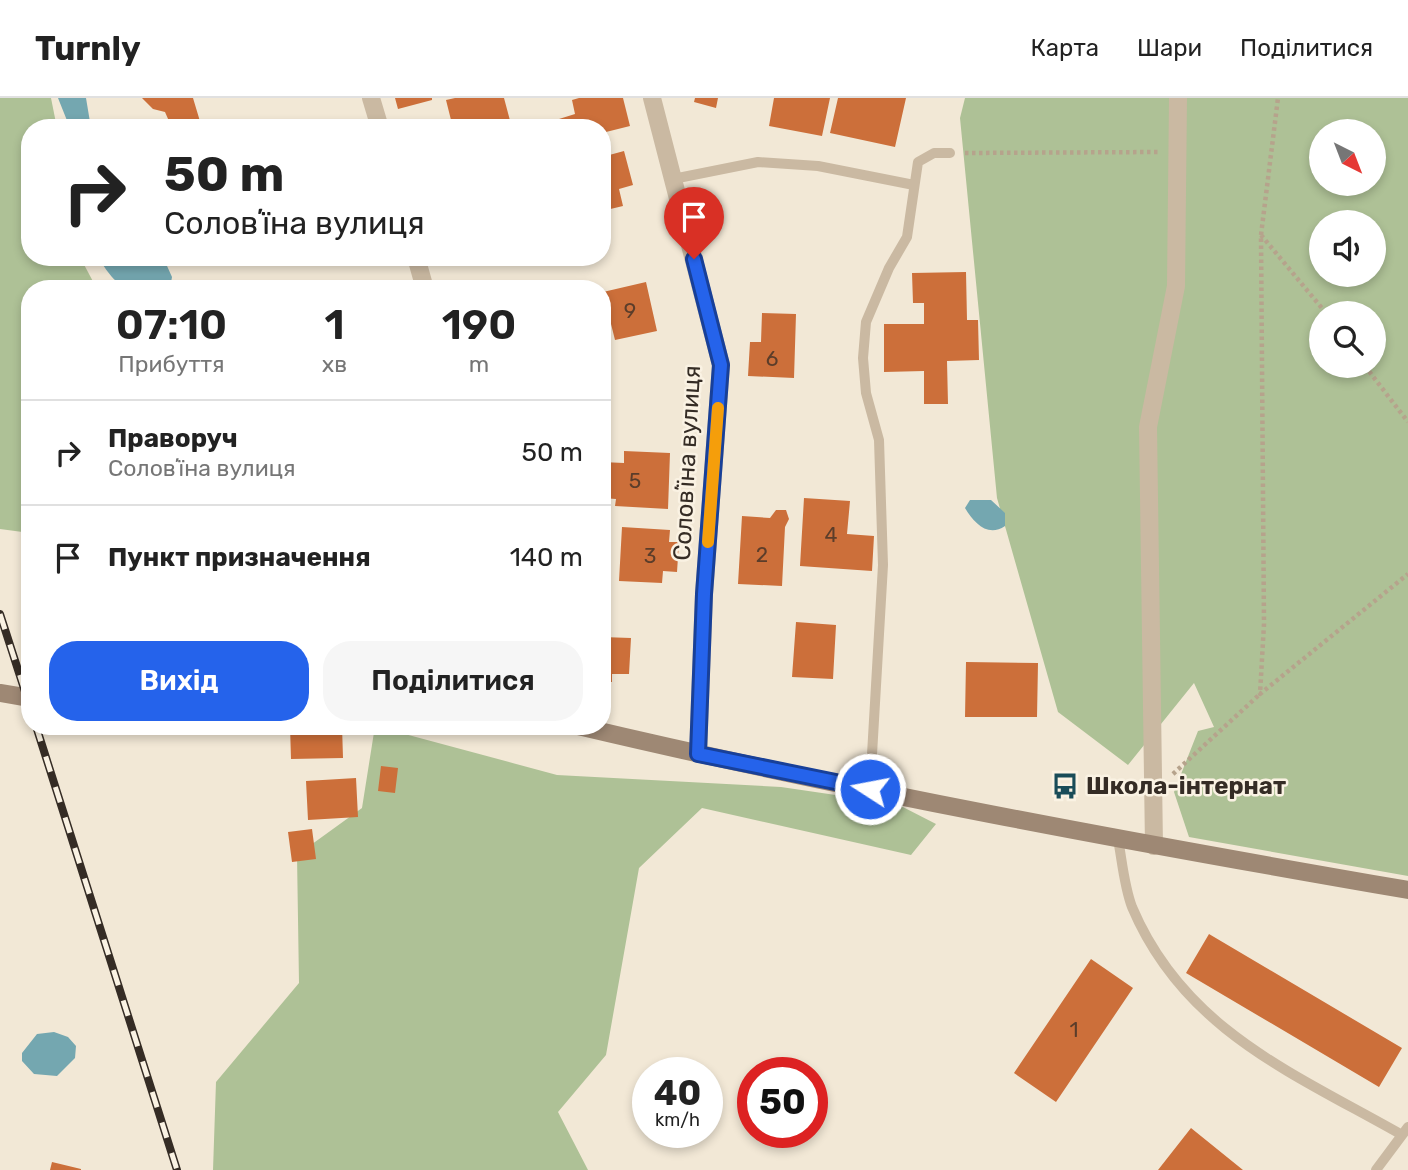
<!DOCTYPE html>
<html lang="uk">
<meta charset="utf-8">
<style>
:root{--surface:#fff;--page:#f6f6f6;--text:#222;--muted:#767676;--line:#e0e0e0;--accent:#2563eb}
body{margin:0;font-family:Rubik,sans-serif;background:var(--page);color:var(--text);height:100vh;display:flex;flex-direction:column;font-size:26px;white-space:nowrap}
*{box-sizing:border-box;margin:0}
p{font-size:23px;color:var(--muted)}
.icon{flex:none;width:38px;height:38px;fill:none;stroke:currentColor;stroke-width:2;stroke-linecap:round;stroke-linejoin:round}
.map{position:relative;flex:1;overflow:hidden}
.sheet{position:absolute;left:21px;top:182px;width:590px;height:455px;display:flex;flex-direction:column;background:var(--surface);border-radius:28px;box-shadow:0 4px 10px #0003}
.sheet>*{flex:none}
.top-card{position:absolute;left:21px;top:21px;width:590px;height:147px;border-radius:28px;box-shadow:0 4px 10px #0003;background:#fff;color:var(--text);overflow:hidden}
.needle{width:46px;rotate:138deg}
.buttons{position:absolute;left:1309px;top:21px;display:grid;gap:14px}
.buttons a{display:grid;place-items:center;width:77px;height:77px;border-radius:50%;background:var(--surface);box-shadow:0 4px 10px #0003;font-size:35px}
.speed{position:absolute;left:632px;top:959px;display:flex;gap:14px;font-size:35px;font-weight:700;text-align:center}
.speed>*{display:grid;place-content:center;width:91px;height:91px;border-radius:50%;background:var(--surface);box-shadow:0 4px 10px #0003;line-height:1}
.speed small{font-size:18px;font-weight:400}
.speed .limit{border:10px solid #d22;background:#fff;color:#111}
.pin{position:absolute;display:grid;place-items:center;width:60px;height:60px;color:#fff;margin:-72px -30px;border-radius:50% 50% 50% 0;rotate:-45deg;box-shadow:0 0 7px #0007}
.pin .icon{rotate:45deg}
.me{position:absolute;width:77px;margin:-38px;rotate:281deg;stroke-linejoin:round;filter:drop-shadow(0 0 5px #0008)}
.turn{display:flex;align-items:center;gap:24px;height:147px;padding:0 28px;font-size:32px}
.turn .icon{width:91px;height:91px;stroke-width:2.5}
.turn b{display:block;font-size:49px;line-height:60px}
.eta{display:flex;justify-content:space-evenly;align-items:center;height:119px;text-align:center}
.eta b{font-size:42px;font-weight:600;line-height:49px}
.button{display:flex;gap:14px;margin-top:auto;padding:14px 28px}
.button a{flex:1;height:80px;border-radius:28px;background:var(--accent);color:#fff;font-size:28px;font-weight:600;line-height:80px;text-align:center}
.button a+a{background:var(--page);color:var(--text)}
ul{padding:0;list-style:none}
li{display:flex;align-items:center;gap:21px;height:105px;padding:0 28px;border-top:2px solid var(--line)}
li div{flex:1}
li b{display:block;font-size:26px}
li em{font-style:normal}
header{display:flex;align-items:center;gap:42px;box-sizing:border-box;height:98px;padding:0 35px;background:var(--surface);border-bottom:2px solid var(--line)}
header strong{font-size:33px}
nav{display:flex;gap:38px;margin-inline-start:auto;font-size:24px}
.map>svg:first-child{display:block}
</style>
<header>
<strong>Turnly</strong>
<nav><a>Карта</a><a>Шари</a><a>Поділитися</a></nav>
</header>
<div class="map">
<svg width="1408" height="1072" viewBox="0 0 1408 1072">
<rect width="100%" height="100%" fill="#f2e8d6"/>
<path fill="#aec196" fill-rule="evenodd" d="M0,0H51L57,30H30V159H80L97,191H30V435L0,431Z
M965,0H1408V778L1189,739L1174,694L1198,633L1214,629L1194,585L1128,667L1058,614L997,400L960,20ZM1321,33H1374V86H1321ZM1321,124H1374V177H1321ZM1321,215H1374V268H1321Z
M375,628L557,677L781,689L897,706L936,726L911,757L702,710L639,770L606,957L558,1014L588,1072H213L216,984L299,885L297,757L362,710Z"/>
<path fill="#74a7b0" d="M58,0H86L91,30H70Z
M98,159H163L172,179L170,190C129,195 119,194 98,159Z
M970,402H991L1005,415V428C988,440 974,425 965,410Z
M54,934L68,939L76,948L75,960L57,978L34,976L22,963V955L37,936Z"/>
<path fill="#cc6f3a" d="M142,0H193L202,30H172L165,14L153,11Z
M395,0H432V2L398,11Z
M455,0H504L512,30H453L446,2Z
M579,0H623L630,28L602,35V30H561L559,21L575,16L572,2Z
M695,0H718L716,10L694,4Z
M774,0H830L822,38L769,28Z
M838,0H906L895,49L830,35Z
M624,53L633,87L619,91L623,108L602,113V59Z
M472,159H494V160L474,165Z
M966,174L967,222H978L979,262L947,263L948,306H924V273L884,274V226H924V205H913L912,175Z
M646,184L657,233L615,242L603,194Z
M762,215L796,216L794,280L748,278L750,244H761Z
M624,353L670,355L668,411L615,408L616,401L602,400V364L624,365Z
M804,400L850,403L847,436L874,438L872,473L800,468Z
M776,412H786L789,421L785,429L782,488L738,486L742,418L770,420Z
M622,429L670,432L669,444H679L677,474L663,473L662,485L619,483Z
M796,524L836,527L833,581L792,579Z
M602,539L631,540L629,576H612V584H602Z
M966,564L1038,565L1037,619H965Z
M290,628H342L343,660L291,661Z
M381,668L398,670L395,695L378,693Z
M356,680L358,719L308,722L306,683Z
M312,731L316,761L292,764L288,734Z
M1209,836L1402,950L1379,989L1186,875Z
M1091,861L1133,890L1056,1004L1014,975Z
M1191,1030L1243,1072H1158Z
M52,1064L81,1071V1072H50Z"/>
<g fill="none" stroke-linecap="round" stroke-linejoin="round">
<path stroke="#b6a38c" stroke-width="4.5" stroke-dasharray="3.5 3.5" stroke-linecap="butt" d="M965,55L1159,54
M1261,137L1278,0
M1326,215L1261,137L1264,526L1260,596L1408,476
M1365,268L1408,324
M1173,676L1260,596"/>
<path stroke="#cab9a2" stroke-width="10" d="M673,81L758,64L818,68L914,87
M870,691L883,467L879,342L866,295L863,260L866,224L889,170L907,139L918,64L934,55H950
M1118,741C1122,762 1124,788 1132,809C1184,932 1293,975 1402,1037
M1376,1072L1408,1029"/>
<path stroke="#cab9a2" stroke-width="18" d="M371,0L380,30
M652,0L721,267L704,496L698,656
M416,159L425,191
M1154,748L1148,329L1176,188L1178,0"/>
<path stroke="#9e8874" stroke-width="18" d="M0,595L30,600
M578,628C853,693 1130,744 1408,792"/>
<g stroke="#352c25" stroke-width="8">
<path id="rail" d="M0,516L30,609
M36,628L177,1072"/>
</g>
<use href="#rail" stroke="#faf2e3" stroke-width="5" stroke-dasharray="16" stroke-linecap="butt"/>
</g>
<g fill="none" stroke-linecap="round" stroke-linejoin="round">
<g stroke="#184099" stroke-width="18">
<path id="route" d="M694,161L721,267L704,496L698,656L870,691"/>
</g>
<use href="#route" stroke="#2563eb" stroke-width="12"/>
<path stroke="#f59e0b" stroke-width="12" d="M708,444L718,310"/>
</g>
<defs>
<g id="bus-bare" transform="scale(2.1)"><path d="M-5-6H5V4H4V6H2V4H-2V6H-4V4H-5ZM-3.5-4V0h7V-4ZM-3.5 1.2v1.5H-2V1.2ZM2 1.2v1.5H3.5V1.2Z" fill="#194c58" stroke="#faf2e3" stroke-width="2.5" paint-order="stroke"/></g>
</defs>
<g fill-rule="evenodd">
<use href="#bus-bare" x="1065" y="688"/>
</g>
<g text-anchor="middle" stroke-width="5" stroke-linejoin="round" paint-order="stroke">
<g font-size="21" fill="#5b3d2a">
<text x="630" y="220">9</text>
<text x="772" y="268">6</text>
<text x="635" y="390">5</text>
<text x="831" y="444">4</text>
<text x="762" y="464">2</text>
<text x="650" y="465">3</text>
<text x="1074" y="939">1</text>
</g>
<g font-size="24" fill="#352c25" stroke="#faf2e3">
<text transform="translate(687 365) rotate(-87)" y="8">Соловʼїна вулиця</text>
</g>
<g font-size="24" font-weight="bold" fill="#352c25" stroke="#faf2e3" text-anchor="start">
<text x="1086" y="696">Школа-інтернат</text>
</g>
</g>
</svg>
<div class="buttons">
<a><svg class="needle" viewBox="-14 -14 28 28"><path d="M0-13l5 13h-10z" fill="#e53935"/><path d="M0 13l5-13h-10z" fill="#767676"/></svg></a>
<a><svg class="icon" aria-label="sound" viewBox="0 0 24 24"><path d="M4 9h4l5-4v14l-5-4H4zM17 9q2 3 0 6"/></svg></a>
<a><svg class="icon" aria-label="search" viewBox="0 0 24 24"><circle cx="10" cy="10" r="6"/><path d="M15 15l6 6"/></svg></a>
</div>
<div class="speed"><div>40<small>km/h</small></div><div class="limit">50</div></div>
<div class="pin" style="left:694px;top:161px;background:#d93025"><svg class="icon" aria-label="arrive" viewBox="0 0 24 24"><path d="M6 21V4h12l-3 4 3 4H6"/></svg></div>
<svg class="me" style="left:870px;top:691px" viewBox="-20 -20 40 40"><circle r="17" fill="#2563eb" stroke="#fff" stroke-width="3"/><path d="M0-11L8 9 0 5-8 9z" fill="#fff"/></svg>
<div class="top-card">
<div class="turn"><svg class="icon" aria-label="right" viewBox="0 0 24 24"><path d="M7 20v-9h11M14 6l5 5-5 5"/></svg><div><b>50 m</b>Соловʼїна вулиця</div></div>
</div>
<section class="sheet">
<div class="eta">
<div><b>07:10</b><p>Прибуття</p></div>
<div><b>1</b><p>хв</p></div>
<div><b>190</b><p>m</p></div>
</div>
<ul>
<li><svg class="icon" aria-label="right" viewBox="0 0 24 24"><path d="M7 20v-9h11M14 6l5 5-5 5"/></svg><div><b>Праворуч</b><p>Соловʼїна вулиця</p></div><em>50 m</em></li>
<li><svg class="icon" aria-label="arrive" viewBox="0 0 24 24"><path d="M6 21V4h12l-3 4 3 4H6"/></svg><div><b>Пункт призначення</b></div><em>140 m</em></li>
</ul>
<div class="button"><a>Вихід</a><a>Поділитися</a></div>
</section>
</div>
